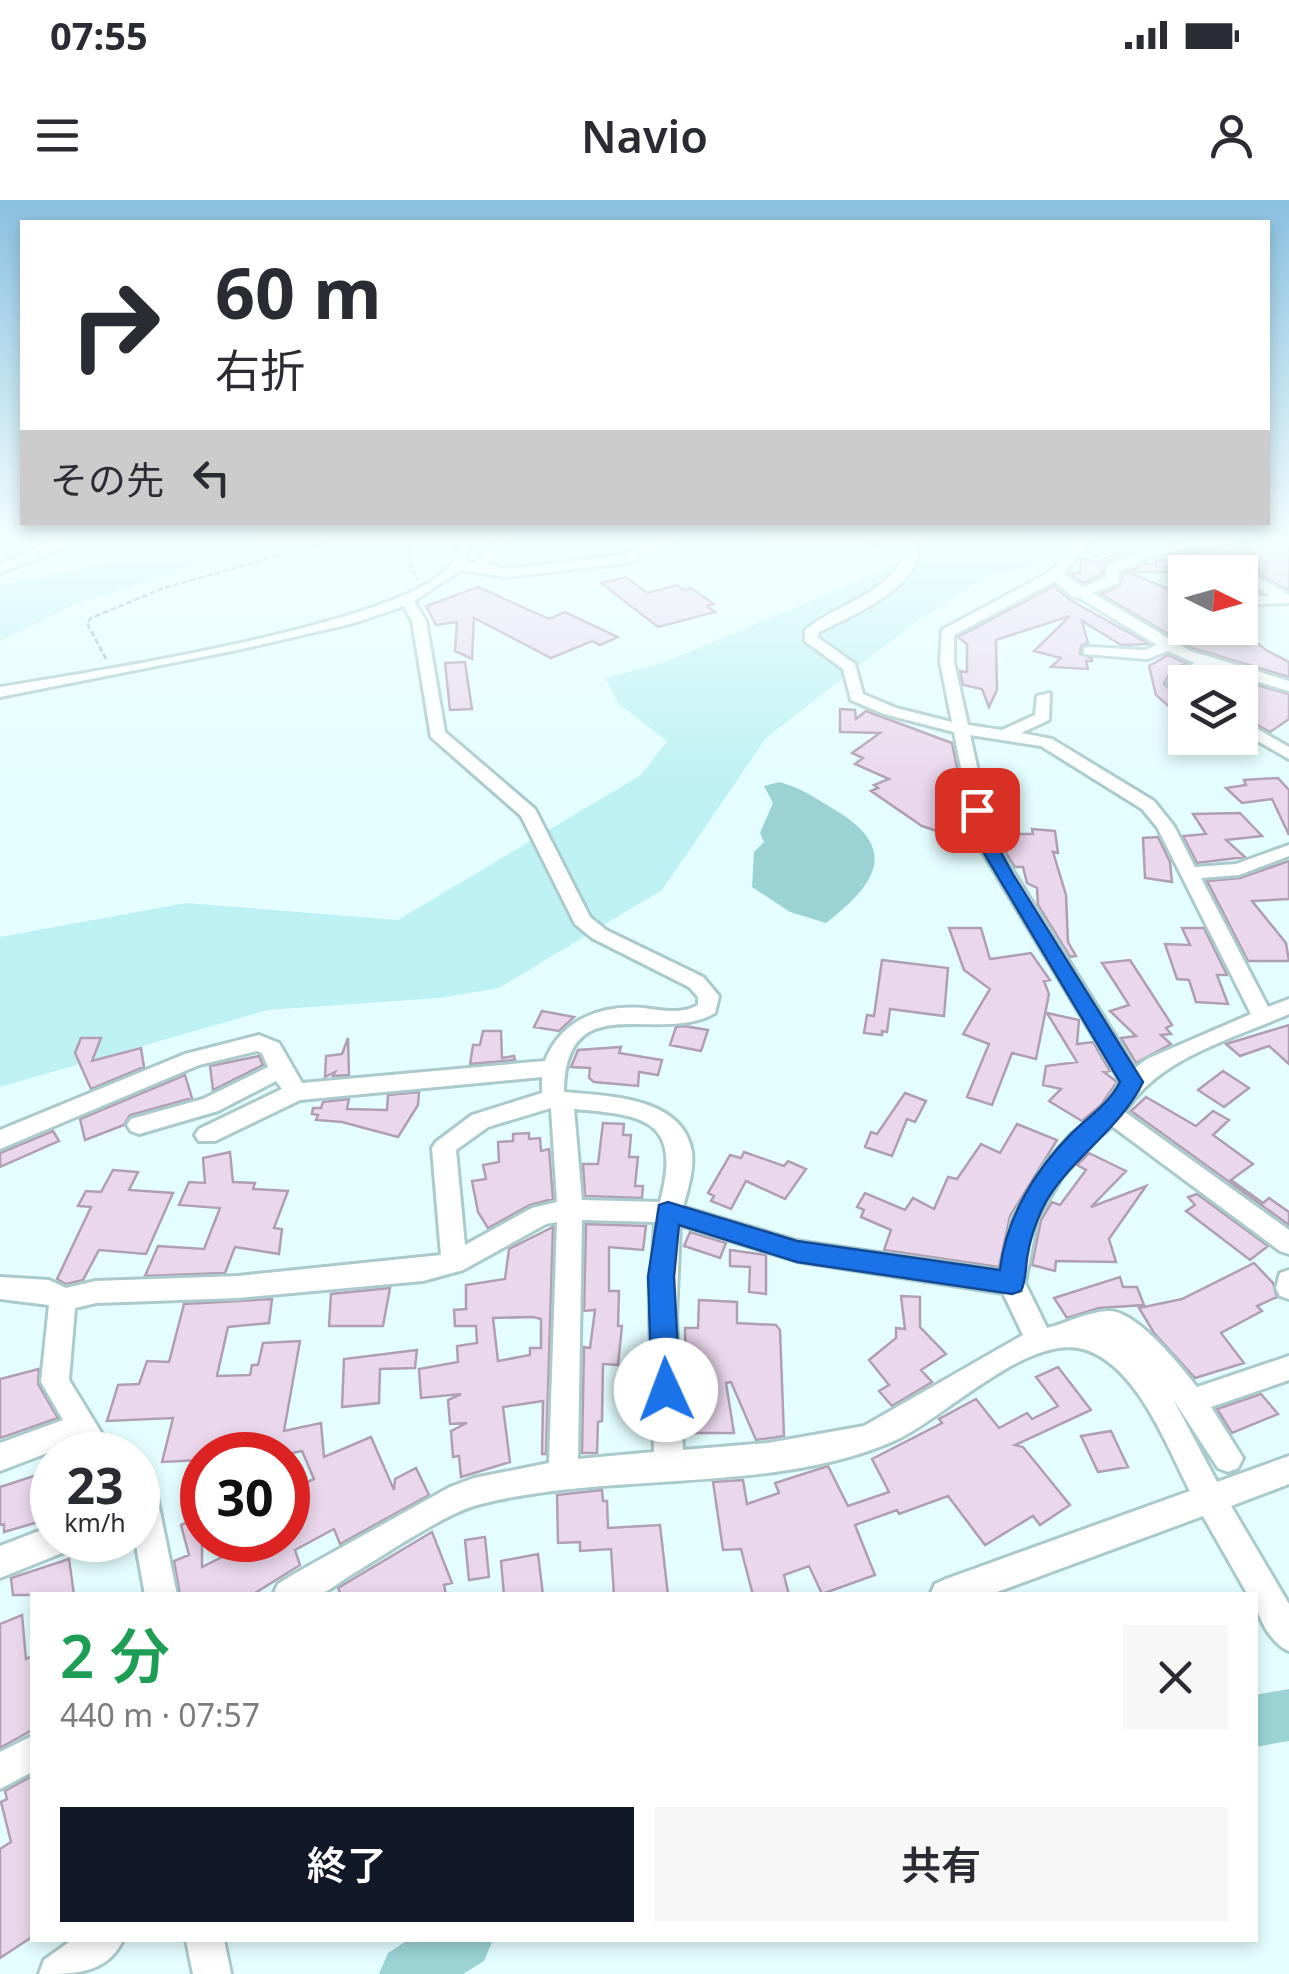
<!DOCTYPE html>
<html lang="ja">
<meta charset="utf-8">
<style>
:root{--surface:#fff;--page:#f7f7f7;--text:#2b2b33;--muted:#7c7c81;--accent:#111827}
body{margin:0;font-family:"Noto Sans","Noto Sans JP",sans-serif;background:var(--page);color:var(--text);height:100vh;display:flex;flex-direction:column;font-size:38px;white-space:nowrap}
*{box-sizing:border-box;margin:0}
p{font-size:32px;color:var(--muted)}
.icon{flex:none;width:55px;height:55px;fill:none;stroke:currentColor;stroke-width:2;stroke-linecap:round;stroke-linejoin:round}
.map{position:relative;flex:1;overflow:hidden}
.drawer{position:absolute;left:30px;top:1392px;width:1228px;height:350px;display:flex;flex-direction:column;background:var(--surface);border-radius:0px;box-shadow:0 5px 15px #0003}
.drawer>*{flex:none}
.hud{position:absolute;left:20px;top:20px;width:1250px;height:305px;border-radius:0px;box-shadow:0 5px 15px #0003;background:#fff;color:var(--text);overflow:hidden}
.needle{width:65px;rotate:95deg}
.buttons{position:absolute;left:1168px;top:355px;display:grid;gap:20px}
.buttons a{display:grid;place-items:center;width:90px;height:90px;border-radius:0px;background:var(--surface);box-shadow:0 5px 15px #0003;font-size:50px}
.speed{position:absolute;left:30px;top:1232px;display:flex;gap:20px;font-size:50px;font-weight:700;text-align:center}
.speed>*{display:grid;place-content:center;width:130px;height:130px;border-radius:50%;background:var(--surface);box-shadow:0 5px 15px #0003;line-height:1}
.speed small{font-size:25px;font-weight:400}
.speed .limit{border:15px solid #d22;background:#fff;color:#111}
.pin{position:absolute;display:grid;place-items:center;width:85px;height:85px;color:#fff;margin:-42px;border-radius:20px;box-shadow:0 5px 15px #0006}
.me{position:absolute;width:110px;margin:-55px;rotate:358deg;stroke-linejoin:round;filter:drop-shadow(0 0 8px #0008)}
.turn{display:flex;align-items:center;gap:35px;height:210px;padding:0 30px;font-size:45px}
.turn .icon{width:130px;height:130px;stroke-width:2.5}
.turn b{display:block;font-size:70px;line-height:85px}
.then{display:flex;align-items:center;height:95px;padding:0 30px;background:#0003;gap:20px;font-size:38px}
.round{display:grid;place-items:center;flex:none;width:105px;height:105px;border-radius:0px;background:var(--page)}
.head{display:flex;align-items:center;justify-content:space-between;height:170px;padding:0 30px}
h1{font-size:60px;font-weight:600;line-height:75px;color:#1e9e55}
.button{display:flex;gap:20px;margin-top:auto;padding:20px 30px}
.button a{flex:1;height:115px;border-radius:0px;background:var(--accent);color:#fff;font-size:40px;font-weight:600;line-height:115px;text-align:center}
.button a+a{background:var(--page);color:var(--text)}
.status{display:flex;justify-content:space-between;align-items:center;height:70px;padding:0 50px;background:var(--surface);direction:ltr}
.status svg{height:28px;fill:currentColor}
header{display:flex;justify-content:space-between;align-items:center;height:130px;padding:0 30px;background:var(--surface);font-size:45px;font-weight:600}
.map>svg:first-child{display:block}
</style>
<div class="status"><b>07:55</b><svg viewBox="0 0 49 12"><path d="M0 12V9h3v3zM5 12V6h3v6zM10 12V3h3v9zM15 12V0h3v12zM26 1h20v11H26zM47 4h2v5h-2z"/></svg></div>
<header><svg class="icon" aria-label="menu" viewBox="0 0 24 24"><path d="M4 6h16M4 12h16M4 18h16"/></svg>Navio<svg class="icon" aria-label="person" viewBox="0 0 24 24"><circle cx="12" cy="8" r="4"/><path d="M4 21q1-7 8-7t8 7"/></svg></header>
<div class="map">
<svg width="1289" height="1774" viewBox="0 0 1289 1774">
<rect width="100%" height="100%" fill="#e4feff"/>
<path fill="#bef1f3" d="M184,337H264L167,376L77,403L0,441V385L89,367Z
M918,337H1025L1018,346L1043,364L987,376L913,424L766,538L662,690L499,788L439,798L268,810L0,887V737L186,703L398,720L641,575L667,541L619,504L605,478L662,463L938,348Z"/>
<path fill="#9bd3d4" d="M779,582C800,587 817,599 835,610C901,649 875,685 826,723L790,712L752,687L754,652L764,642L760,633L773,603L764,586Z"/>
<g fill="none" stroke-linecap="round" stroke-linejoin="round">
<path fill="#9bd3d4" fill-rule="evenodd" d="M1289,1489V1541L1255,1547V1495Z
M408,1740H493L484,1761L463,1774H379L388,1753Z"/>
</g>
<path fill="#ead7ec" stroke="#b09fb3" stroke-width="2.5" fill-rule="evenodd" d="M1269,337H1289V391L1249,368L1242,371L1241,379L1258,393H1240V372H1128L1185,396V428H1238L1266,450L1289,462V477L1192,448L1101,394L1119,386L1123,374L1147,363L1156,366V360L1179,359L1175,355L1266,341Z
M1118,353L1125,355L1106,362L1102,375L1083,383L1069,373H1080L1081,358L1097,362Z
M626,377L647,393L677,385L684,390L691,388L714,404L707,406L715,412L658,427L601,383Z
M1054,386L1070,400L1149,444L1121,445L1082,421L1088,443L1081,446L1080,454L1092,458V461H1086L1088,469L1051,467L1061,458L1034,451L1070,416L996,440L997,490L989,507L982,489L963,485L960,471L967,472V444L958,437Z
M478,387L549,419L565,412L618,437L600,445L592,441L551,458L474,418L472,459L455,451L457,422L436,425L426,406Z
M1168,455L1186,463L1171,471L1164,484L1185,503V520L1156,495L1149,466Z
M465,462L472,509L450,510L445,463Z
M1209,472L1289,494V519L1270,532L1240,515V482H1189Z
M840,509L855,510L856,519L866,511L952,543L968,624L961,633L950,629L946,634L922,626L871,591L878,588L874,585L889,579L855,564L863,558L852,553L880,533L840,532Z
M1278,578L1289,590V635L1272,599L1242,603L1226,588L1246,585L1244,580Z
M1240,613L1262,636L1226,640L1245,657L1197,663L1183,636L1206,634L1193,614Z
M1032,629L1055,631L1058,653L1053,652L1066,695L1068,742L1076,756L1070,757L1038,705L1037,688L1027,683L1023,667H1015L1006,653L1000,634H1033Z
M1158,637L1170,662L1172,682L1145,678L1143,638Z
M1289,661V699L1252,701L1286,743L1289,761H1248L1207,681L1240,678Z
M949,728H981L990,759L1031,753L1050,780L1044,781L1049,794L1036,859L1012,853L992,905L967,897L989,844L963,834L990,789L964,770Z
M1182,728H1204L1227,775H1217L1228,804L1196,802L1189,780L1177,779L1165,744L1190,745Z
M882,760L948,768L944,816L890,809L887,832L882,831V835L864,833L867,815L874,816Z
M1130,760L1172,825L1166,828L1171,834L1161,835L1171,844L1136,863L1121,838L1136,836L1110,811L1129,805L1102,763Z
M542,811L574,817L559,831L534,827Z
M1047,813L1079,820L1077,844L1093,842L1110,871L1104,872L1117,882L1101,905L1082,921L1049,901L1061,889L1043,885L1046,866L1077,862Z
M1289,825V864L1269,846L1240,856L1226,844Z
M684,826L708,830L701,851L670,845L676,827Z
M483,831H501L502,858L514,856L515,860L470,864L473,845H480Z
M81,838H101L92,861L141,848L144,867L91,889L75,853Z
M348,838L349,875L333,876L335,872L325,877L326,856L342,854Z
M621,847L619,853L662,860L658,875L639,872L638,886L594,882L589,878L590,868L571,867L578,850Z
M259,856L263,865L213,890L210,866Z
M1223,871L1249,888L1224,907L1198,890Z
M185,875L192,898L130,915L124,925L85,940L80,919Z
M419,892L418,905L398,937L342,922L316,920L318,915L312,914L313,908H321L323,902L349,899L347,909L387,910L388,895Z
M905,893L926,901L915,922L907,919L892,956L865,947L871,932L877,934Z
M1146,897L1196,926L1213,911L1229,920L1213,935L1253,964L1231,980L1263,1003L1269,998L1289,1012V1025L1131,911Z
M603,923L624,924L623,935H631L629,957H638L635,986H643L642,998L585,996L583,964H598Z
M1017,924L1057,940L1010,1016L999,1067L884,1050L891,1030L861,1017L864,1010L857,1007L865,993L905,1010L913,998L934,1009L948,977L957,979L981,944L1000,953Z
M53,931L59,941L0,967V953Z
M529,933V939L540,938L541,951L549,949L553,999L530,1005L488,1028L478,1012L472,981L486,979L483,965L499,962L498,942L513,941V934Z
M230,952L233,982L255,983L253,989L288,991L274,1028L282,1029L279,1054L235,1047L225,1073L145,1076L158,1046L204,1049L220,1008L179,1005L189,982L205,983L203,958Z
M744,952L784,966L788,961L806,969L785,999L746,981L731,1009L711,1001L714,996L708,993L730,955L741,958Z
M1089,953L1126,971L1091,1007L1146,986L1109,1039L1116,1062L1056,1061L1055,1071L1032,1065L1041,1020L1052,1002L1060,1005L1086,970L1077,965Z
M113,970L138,972L129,990L173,993L146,1054L99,1050L83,1080L66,1084L57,1079L91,1007L78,1006L86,991L101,992Z
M1197,994L1268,1046L1250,1060L1186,1011L1195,1005L1188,997Z
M586,1024L646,1026L643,1050L609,1047V1091H619L618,1126H622L618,1165L603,1164L602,1221L598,1222L597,1253H582L584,1147L590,1148L595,1110L584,1111Z
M553,1027L546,1254H542L543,1201L503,1207L510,1262L461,1277L459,1256L453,1257L451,1231L467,1223L450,1224L448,1200L461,1194L421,1198L419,1169L458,1162L457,1146L477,1143L476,1126H455L454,1110L466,1109V1085L505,1079L509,1049ZM533,1117L541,1119V1148H530V1155L498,1161L493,1118Z
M690,1032L726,1043L720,1058L684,1046Z
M730,1050L766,1055V1094L749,1092L750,1067L730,1066Z
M1254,1063L1273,1083L1277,1097L1257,1106L1262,1111L1221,1133L1244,1163L1195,1178L1154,1133L1139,1108L1182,1099Z
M1120,1077L1123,1087H1137L1144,1105L1099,1108L1067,1118L1054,1098Z
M390,1088L383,1126H329L331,1094Z
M901,1096L920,1097V1127L946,1154L921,1170L932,1182L892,1206L879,1191L889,1185L869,1160L896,1138V1128L905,1129Z
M272,1099L269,1123L228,1127L217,1176L250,1175L252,1165H258L263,1143L300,1141L284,1231L321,1223L324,1257L371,1237L394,1290L395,1279L416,1268L429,1295L340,1344L334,1329L295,1350L300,1365L252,1395H180L174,1361L189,1355L181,1325L202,1315V1367L242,1347L240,1340H288V1309L300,1303L294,1288L314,1279L302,1251L284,1255H202L201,1260L162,1262L173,1218L107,1221L118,1185L139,1184L147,1161L169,1162L184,1104Z
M699,1100L737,1102V1123L776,1125L780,1130L784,1236L756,1240L731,1182L726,1183L734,1233H687L685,1128H698Z
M417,1150L415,1168L380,1169L379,1203L342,1207L344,1159Z
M1058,1167L1091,1210L1015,1245L1023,1247L1070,1305L1040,1325L1033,1316L985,1345L948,1296L899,1314L897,1310L855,1325L875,1375L822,1394L809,1366L784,1375L789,1395H753L741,1349L723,1350L713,1282L743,1280L747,1304L779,1293L775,1283L828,1266L848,1306L889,1292L872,1259L942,1223L939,1219L976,1199L999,1228L1027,1213L1032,1219L1058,1206L1036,1177Z
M39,1169L38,1184L58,1218L0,1238V1179Z
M1261,1194L1278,1214L1232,1233L1217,1209Z
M1111,1231L1128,1267L1098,1272L1081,1236Z
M52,1270V1318L4,1332V1324L0,1325V1287Z
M602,1290L603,1301H607L608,1328L660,1325L668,1395H614L611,1349L580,1351V1342L558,1343L557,1295Z
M432,1332L452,1383L444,1385L446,1395H341L338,1388Z
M485,1337L489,1377L469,1380L465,1340Z
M538,1354L543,1395H504L501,1361Z
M69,1359L74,1395H13L11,1378Z
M22,1415L26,1459L32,1456V1530L0,1548V1424Z
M32,1576V1737L0,1758V1649L11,1642L1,1602L7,1599L5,1591Z"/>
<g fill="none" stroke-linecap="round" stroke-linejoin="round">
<g stroke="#aacacb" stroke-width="6">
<path id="minor" d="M62,337H76L60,350L0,373V364Z
M460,337H472L466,362H476L500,337H513L488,364L506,369L624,355L665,337H681L627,363L506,377L461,370L414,401L426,421L445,532L535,609L590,717L606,730L703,777L719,796L715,813C659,846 565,784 564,892C606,896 683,896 692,952C694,970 688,989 683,1007L797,1041L1002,1071L1013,1018L1046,963L1071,935L1104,908L1121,882L975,639L954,532L884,514L851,500L843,469L805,441V430C839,402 889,396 907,349L849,337H887L918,345C920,389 852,415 819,432L817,437L855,464L863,494L896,508L952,522L940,462L942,430L1050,372L1080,337H1093L1063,374L1083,387L1106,378L1107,366C1160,344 1208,337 1265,337L1157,354L1119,371L1118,383L1092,393L1190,451L1289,481V491L1209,468L1185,479V499L1168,483L1174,473L1195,463L1168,451L1147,459L1084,454V448L1089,447L1145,450L1157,445L1080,398L1073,397L1055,381L954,435V462L968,525L1002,530L1035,515L1037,496L1050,493L1049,520L1021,533L1052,539L1154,601L1174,626L1195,667L1236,664L1289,645V656L1239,675L1201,678L1268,807L1289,799V814C1233,839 1159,857 1125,912L1289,1030V1054L1280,1051L1112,926L1087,947L1062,977L1037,1019L1025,1083L1047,1128C1067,1123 1087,1112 1108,1111C1136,1110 1180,1165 1197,1187L1289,1156V1180L1211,1207L1243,1258L1238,1268L1228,1272L1218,1268L1173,1199L1217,1282L1289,1256V1284L1231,1306L1289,1404V1451C1271,1444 1255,1415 1255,1395H1248L1203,1316L989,1395H930L935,1384L946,1379L1190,1291C1167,1247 1137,1164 1083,1149C1027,1134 946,1217 896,1240C775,1295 610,1270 477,1305C444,1314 383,1356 351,1375C341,1381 329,1391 319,1395C306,1399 286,1395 273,1395L278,1384L294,1374L450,1287L474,1278L549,1263L557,1022L546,1024L463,1070L423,1081L238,1098L96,1103L75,1108L69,1180L115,1255H84L76,1242L0,1271V1243L63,1220L41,1182L49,1105L0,1099V1077L49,1080L66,1088L96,1081L238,1076L441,1055L432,948L436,942L472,915L542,893V877L300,900L215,941H199L195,935L199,929L282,889L276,881L218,911L139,934L131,931L127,925L131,919L203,899L268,867L262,853L257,851L199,865L0,949V930L185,854L259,835L279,843L302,883L545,861C561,819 601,805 643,808C662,810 680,815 698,805V797L689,787L592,738L575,724L521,616L431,537L412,421L404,406L354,423L242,449L0,497V487C86,473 401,425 450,366C456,359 457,346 460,337ZM970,535L1041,546L1142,609L1157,627L1251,814L1147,859L1135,868L993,639ZM551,908L557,1002L532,1008L465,1045L456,950L488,927ZM574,909C646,915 682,920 660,1002L582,1000ZM582,1020L655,1022L650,1117L654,1252L578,1259ZM680,1025L797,1061L1003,1093L1023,1135L864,1226L768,1243L683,1250L676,1117Z
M771,337H784L790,344L780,347Z
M1250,372L1289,395V403L1240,405V397L1270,396L1245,379V373Z
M1240,410L1253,419V425L1240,422Z
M1240,519L1289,547V559L1240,531Z
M1289,1070V1099L1280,1096L1276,1088L1280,1073Z
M138,1263L148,1267L153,1277L177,1395H145L135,1340Z
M52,1326V1340H71L67,1351L0,1378V1346Z
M32,1536V1572L0,1589V1552Z
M72,1740H123C107,1774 74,1774 39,1774L44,1760Z
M186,1740H224L231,1774H193Z"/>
</g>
<path stroke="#96abac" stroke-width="2.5" stroke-dasharray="6 2.5" stroke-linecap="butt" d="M412,337L410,364L418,380
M106,459L87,423L91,418L164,388L344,337"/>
<use href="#minor" fill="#fff" fill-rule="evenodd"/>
</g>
<linearGradient id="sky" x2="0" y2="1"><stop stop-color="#89c0e0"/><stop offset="0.58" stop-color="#f3ffff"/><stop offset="1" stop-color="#f3ffff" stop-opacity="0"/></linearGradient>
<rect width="1289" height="585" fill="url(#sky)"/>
<path fill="#1a73e8" stroke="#114b97" stroke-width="2.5" d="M977,604L986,610L993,638L1014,676L1143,882C1122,926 1077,954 1050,995C1040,1010 1031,1035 1028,1053C1025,1066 1027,1078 1021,1091L1012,1094L797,1062L679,1025L674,1077L680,1190L676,1199L666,1203L656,1199L652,1190L648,1077L659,1005L668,1002L797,1041L1000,1070C1006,1018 1035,970 1072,933C1089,916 1109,904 1120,882L975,638L968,610Z"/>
</svg>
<div class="buttons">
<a><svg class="needle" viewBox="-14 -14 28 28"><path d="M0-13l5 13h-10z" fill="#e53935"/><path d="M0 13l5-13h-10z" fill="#7c7c81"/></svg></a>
<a><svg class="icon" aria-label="layers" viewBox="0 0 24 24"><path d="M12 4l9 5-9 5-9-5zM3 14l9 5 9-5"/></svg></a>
</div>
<div class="speed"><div>23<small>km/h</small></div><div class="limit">30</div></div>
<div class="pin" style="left:977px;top:610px;background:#d93025"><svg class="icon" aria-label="arrive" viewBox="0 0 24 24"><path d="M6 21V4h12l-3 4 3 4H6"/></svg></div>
<svg class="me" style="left:666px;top:1190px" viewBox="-20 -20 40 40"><circle r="19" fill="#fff"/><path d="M0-13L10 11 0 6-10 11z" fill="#1a73e8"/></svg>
<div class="hud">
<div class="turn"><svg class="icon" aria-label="right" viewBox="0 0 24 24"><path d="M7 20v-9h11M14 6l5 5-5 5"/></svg><div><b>60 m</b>右折</div></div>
<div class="then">その先<svg class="icon" aria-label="left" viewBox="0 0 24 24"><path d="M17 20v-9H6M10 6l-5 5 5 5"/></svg></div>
</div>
<section class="drawer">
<div class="head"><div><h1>2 分</h1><p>440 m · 07:57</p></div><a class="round"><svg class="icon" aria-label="close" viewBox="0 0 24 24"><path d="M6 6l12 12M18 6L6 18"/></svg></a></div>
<div class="button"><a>終了</a><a>共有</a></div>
</section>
</div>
